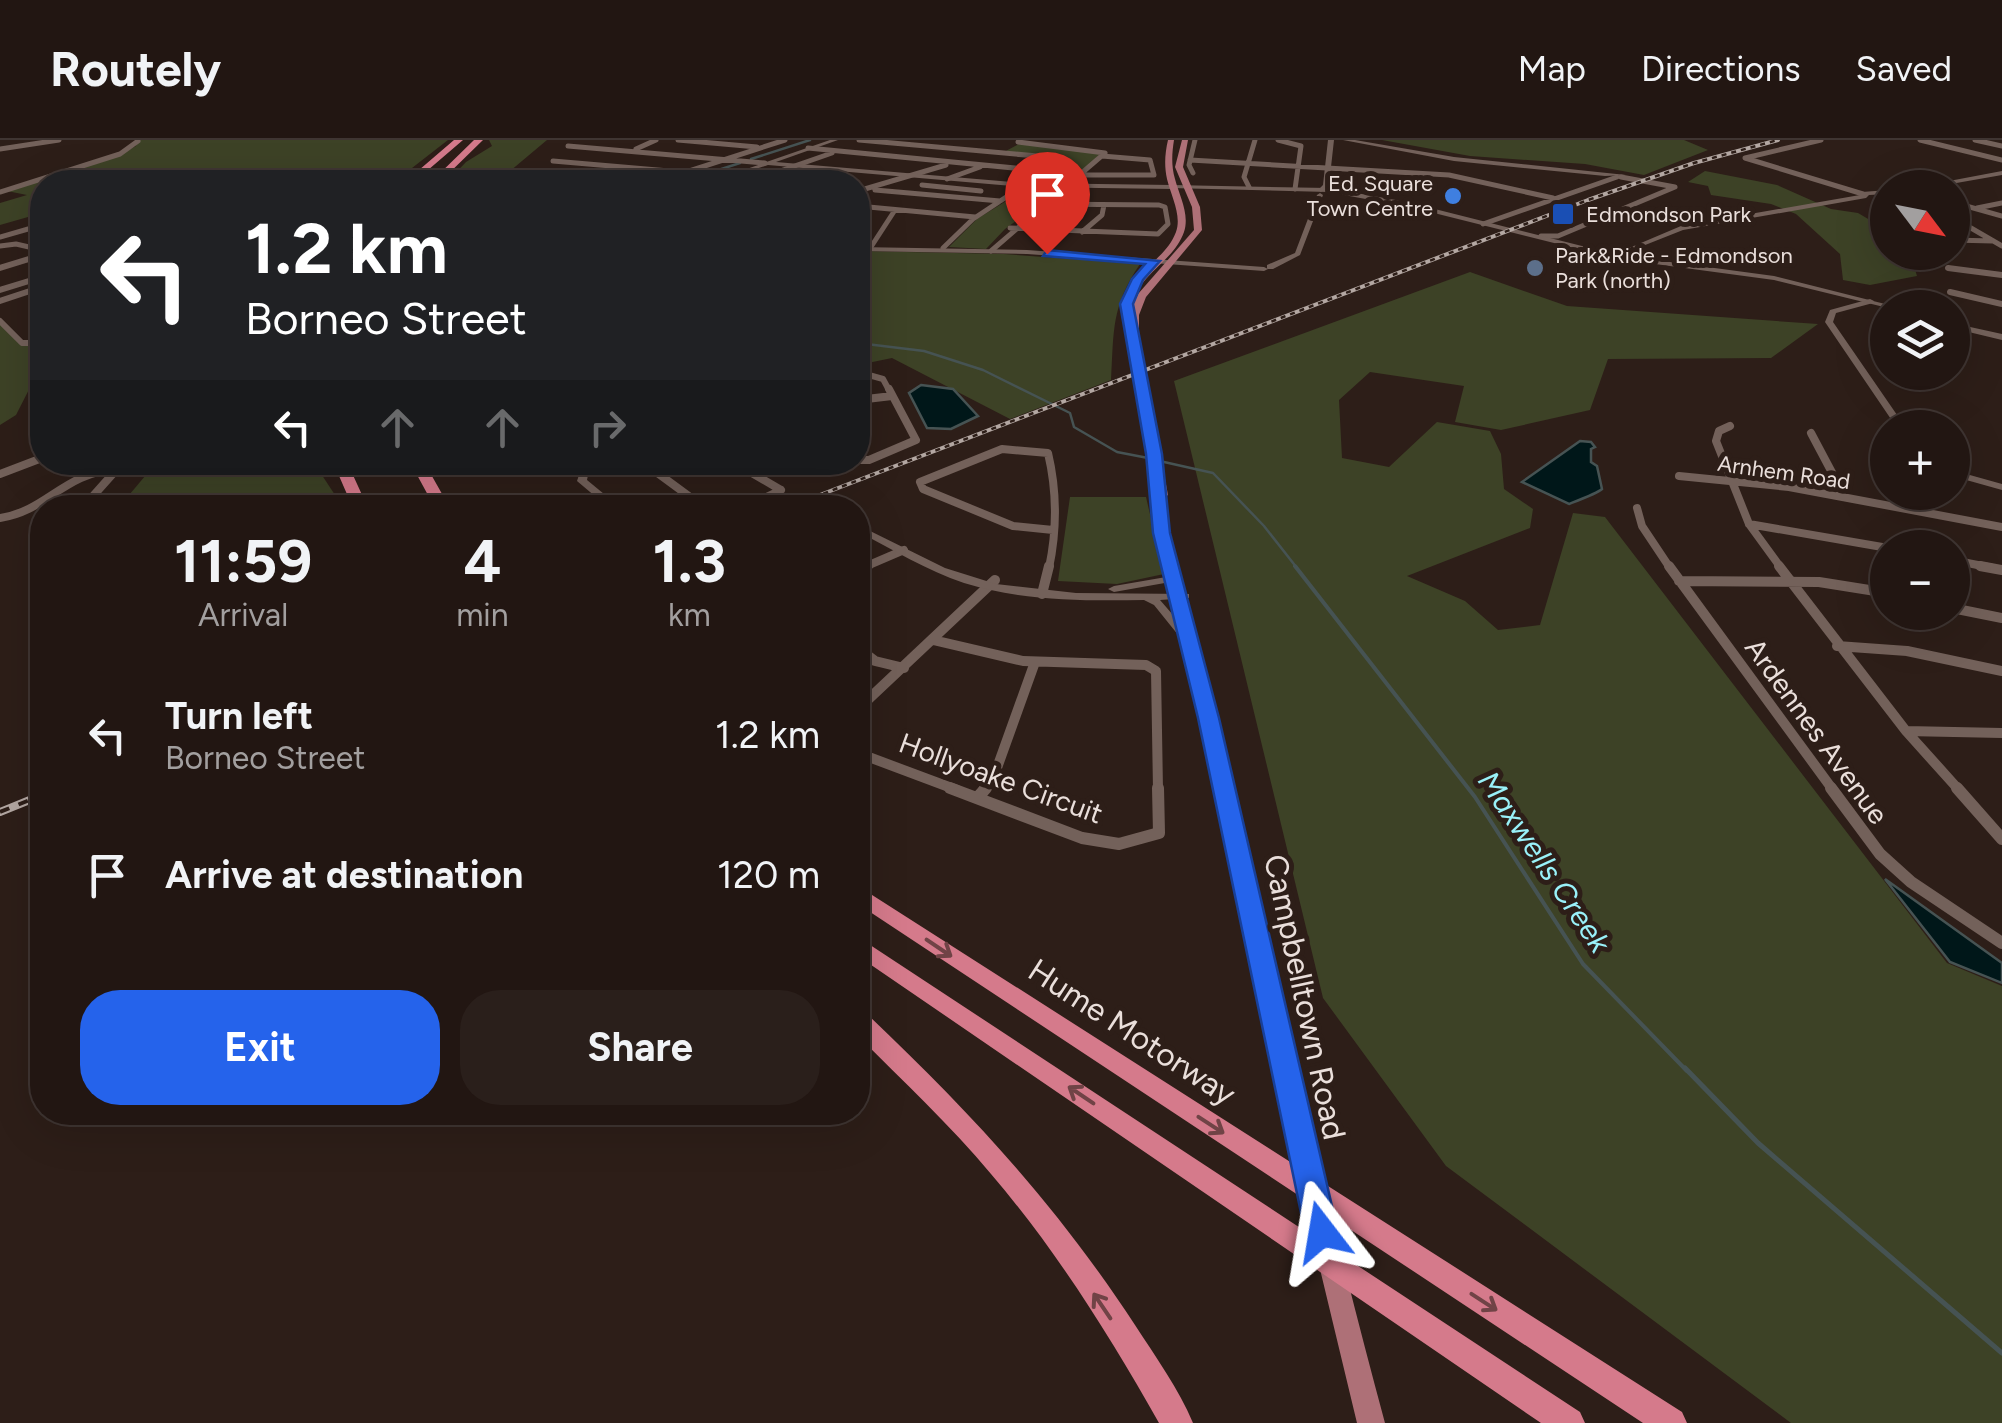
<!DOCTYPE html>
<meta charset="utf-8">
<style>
:root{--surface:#221612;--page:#2a1f1b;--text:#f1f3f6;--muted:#a29f9f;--line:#3f3532;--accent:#2563eb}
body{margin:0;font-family:Figtree,sans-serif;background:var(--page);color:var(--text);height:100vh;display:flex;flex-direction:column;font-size:38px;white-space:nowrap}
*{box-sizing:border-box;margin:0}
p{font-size:32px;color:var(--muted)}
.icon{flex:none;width:55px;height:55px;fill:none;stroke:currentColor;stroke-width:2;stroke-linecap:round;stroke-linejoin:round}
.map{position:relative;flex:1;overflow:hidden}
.details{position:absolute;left:30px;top:355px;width:840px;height:630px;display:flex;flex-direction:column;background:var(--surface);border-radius:40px;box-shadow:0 10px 40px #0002,0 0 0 2px var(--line)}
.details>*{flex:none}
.guide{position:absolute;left:30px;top:30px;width:840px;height:305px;border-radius:40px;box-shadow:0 10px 40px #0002,0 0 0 2px var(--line);background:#202124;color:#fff;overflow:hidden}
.needle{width:65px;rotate:122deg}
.fabs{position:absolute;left:1870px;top:30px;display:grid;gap:20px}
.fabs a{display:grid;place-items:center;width:100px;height:100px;border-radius:50%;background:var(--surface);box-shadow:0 10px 40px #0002,0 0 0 2px var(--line);font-size:50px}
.pin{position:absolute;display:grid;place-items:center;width:85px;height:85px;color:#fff;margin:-102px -42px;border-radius:50% 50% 50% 0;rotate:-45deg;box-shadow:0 0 10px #0007}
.pin .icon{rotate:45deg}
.me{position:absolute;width:110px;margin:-55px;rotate:346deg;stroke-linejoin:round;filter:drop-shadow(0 0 8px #0008)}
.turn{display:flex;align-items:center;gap:35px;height:210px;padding:0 50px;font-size:45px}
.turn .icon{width:130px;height:130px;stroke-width:2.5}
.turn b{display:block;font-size:70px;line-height:85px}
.lanes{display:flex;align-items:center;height:95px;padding:0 50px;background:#0003;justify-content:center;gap:50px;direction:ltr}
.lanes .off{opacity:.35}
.eta{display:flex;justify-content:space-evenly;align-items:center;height:170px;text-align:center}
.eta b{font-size:60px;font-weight:700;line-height:70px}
.action{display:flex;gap:20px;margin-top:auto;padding:20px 50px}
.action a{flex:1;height:115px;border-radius:40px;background:var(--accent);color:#fff;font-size:40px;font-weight:700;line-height:115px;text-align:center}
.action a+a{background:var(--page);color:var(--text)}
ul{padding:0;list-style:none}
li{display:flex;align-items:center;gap:30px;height:140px;padding:0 50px}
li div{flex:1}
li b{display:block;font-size:38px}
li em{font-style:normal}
header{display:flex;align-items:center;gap:60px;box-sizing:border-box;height:140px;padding:0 50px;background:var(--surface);border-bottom:2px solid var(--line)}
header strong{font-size:48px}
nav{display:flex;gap:55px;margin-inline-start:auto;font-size:35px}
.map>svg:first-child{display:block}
</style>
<header>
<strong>Routely</strong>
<nav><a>Map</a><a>Directions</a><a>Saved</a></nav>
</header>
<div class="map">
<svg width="2002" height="1283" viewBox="0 0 2002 1283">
<rect width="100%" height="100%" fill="#2d1e18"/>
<path fill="#3d4226" d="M137,0H448L394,42H42V73L0,85V63L27,55L7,51L125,12L136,6Z
M489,0H547L497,42H447L466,22L492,6Z
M1382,0H1684L1708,10L1644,35L1585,24L1470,16Z
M1019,4L1101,13L1069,44H1034L1063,16L1004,12Z
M1705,31L1777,45L1831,69L1858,73L1887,90L1888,112L1910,113L1917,136L1870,145L1843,140L1840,114L1796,74L1771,64L1711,55L1708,46L1688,42Z
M1029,47L1061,48L1005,89L986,109L949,107L977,79Z
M858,111L1004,114L1140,124C1111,167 1114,190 1111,240L1010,279L892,218L858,225Z
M1470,132L1567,166L1818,184L1771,218L1608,219L1590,270L1501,290L1455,282L1464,246L1370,232L1339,260L1342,318L1389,327L1437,282L1490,291L1501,314L1504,349L1533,369L1530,388L1407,436L1465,461L1498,490L1540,485L1573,373L1605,377L1947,823L2002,846V1283H1791L1446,1026L1323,858L1174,241Z
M0,180L21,203H37L35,217L42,224L16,275L0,285Z
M156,323H314L335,355L119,367Z
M1070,357H1146L1164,434L1117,444L1058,441Z"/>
<path fill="#001719" stroke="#465353" stroke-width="2.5" d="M921,245L953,249L978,276L951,289L927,288L909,253Z
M1580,301L1591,302L1595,307L1591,309V322L1597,326L1602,349C1598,353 1574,362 1569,364L1522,342Z
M1885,739L2002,823V843L1950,822Z"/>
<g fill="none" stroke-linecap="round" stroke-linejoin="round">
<path stroke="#465353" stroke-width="2.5" d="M751,19L810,0
M681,42L740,23
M858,203L924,211L983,230L1070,273L1074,287L1117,312L1148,318
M1164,322L1213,333L1264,386L1297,428"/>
<path stroke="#465353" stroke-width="4" d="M1295,426L1475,657L1583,824L1687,931"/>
<path stroke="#465353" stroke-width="5" d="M1685,928L1758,1003L2002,1213"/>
<path stroke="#73615a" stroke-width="5" d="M678,0L757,7
M859,0L1059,18
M1278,0L1301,6L1295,49
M1821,0L1745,18L1863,54
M1920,0L2002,20
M1975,0L2002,6
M568,6L765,23
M808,8L1045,31
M0,9L59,0
M636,9L656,0
M1190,20L1449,35L1553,58
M553,21L681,32
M1193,33L1189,25L1195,0
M1086,35H1154L1150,20L1102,16
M538,36L611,42
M726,36L793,42
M1621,37L1675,47
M947,39L980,27
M620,42L651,31
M655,42L785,0
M749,42L832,13
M922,45L981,51
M1249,47L1244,37L1255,0
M875,50L1000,61
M858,51L946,25
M0,52L120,14L138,1
M1952,62L2002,76
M858,66L975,77
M1977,68L2002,63
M1952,77L2002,106
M1483,84L1617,37
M1010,88L1158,94L1168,84L1165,67L1159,65L1042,64
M1082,92L1102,75L1104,65
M1541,96H1558L1675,47
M0,97L42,85
M1952,100L1993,101
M0,106L16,104L42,110
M943,108L973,79L1047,30
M869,110L895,70
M991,111L1105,13L1018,2"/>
<path stroke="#73615a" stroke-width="6" d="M0,128L42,115
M1948,128L2002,135
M0,150L42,137
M1950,152L2002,164
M0,161L42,147
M0,181L22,203H42
M858,232L883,239L890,252"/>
<path stroke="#73615a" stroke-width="8" d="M858,260L892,256
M1730,286L1719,291L1716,301L1749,384L1781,428
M1811,293L1845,357
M858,320H869L916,300L889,249
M634,322L652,329L705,368
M733,322L781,350
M0,334L42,318
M1679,336L1789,347L2002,387
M85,365L118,328
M744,368L781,350
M1637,368L1642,386L1670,428
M0,378C47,371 62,334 118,328
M1749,384L1888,408
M1952,420L1993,428
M862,428L904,410
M1049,428C1057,390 1057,351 1048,313L1002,309L920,342L923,349L1013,386L1053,390"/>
<path stroke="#73615a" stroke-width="10" d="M1669,426L1833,650
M1779,426L1906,591L1959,650
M1980,426L2002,430
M858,430L868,426
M1679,441L1819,442L1888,453
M1042,454L1049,426
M1952,468L2002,478
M933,500L1023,521L1146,525L1156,531L1158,650
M1837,506L1907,511L2002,531
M858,508L875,521L904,528
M858,569L995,440
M1906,591L2002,593
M858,613L957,650
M983,650L993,639L1035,522"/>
<path stroke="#73615a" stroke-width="12" d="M950,648L1082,698L1119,704L1159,693L1158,648
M1831,648L1880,714L1911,742L2002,803
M1957,648L2002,699
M978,657L986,648"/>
<path fill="#73615a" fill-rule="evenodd" d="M830,0H838L776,22L1025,43L1172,45L1175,47L1172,49L1025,47L768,25L716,42H709Z
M1328,0H1334L1329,45L1321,52L1318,50L1323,45Z
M1343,0H1355L1454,17L1626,35L1605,36L1454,21Z
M2002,31V35L1928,48H1912Z
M1888,50V54L1869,55L1866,58L1683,90L1620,115L1615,114L1681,86L1860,55L1862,52Z
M1320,53L1323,55L1300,115L1273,129H1267V125L1295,113L1317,55Z
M858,107L1027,110L1264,127L1268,129L1264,131L1027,114L858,111Z
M1870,159L1874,161L1873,163L1836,173L1833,182L1906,288H1897L1825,182L1830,170Z
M596,322H608L588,335L587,340L621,368H609L577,341L580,332Z
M1952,330L2002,344V350L1952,336Z
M858,385L945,428L996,444L1076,453L1189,454V458L1160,460L1193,498L1191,501H1183L1154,465L1144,460C1084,461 1022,461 964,443C927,431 893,409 858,392Z
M1172,436L1178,439L1176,441L1114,452L1108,449L1114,446Z"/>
<path fill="#73615a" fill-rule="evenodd" d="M1172,45L1328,48L1407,62L1618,115L1774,136L1901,168H1888L1774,140L1618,119L1414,68L1328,52L1170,48Z
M1952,183L2002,194V200L1952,188Z"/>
<path fill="#ae7077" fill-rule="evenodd" d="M1168,0H1174C1172,13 1171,25 1175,39C1179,55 1190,74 1184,92C1173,123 1138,133 1132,167L1138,154L1194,90L1192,67L1175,27L1182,0H1188L1183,27L1200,67L1202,90L1146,157L1139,175V201L1168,355L1164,358C1165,441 1204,522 1222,602C1273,830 1324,1058 1385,1283H1357L1294,1021L1201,580L1155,401C1152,380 1153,359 1153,339C1152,293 1118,210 1132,168L1127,171L1122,168C1130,130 1164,123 1176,92C1182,75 1171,56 1167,39C1164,25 1165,13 1168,0Z"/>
<path fill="#d57a8b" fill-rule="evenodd" d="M454,0H463L414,42H405Z
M474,0H483L440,42H431Z
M333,322H347L368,368H353Z
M410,322H424L450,368H435Z
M858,746L1682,1272L1687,1283H1643L858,764Z
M858,797L1580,1272L1585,1283H1541L858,816Z
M858,872L867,874C972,974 1055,1063 1135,1185C1155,1216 1179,1249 1193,1283H1159C1110,1196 1056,1110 991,1034C950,985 903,941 858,896Z"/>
<g stroke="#b3a7a2" stroke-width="4">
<path id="rail-far1" d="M786,368L1588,60L1694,23L1778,0"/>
</g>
<g stroke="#b3a7a2" stroke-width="8">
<path id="rail" d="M0,672L42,655"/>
</g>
<use href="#rail-far1" stroke="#2d1e18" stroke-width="2.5" stroke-dasharray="5" stroke-linecap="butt"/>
<use href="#rail" stroke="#2d1e18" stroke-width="4" stroke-dasharray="10" stroke-linecap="butt"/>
</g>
<defs><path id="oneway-shaft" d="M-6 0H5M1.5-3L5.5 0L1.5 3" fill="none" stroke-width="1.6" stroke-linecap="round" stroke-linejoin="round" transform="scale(2.5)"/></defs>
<g stroke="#704346">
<use href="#oneway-shaft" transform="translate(939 808) rotate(34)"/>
<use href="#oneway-shaft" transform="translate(1081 955) rotate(-146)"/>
<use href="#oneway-shaft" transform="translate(1211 985) rotate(33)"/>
<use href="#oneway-shaft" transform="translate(1484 1162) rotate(33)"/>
<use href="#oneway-shaft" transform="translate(1102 1166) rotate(-124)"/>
</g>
<path fill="#2563eb" stroke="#184099" stroke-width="2.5" d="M1047,110L1160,121L1143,140L1133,164L1162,314L1170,393L1219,578L1338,1092L1333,1102L1322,1106L1310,1102L1305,1092L1198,578L1153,393L1146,314L1120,164L1132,139L1145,124L1043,116Z"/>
<circle fill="#3f7fe0" stroke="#2d1e18" stroke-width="4" cx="1453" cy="56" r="10"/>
<rect fill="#1a4fb4" stroke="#2d1e18" stroke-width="4" x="1551" y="62" width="24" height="24" rx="5"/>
<circle fill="#5c6f8a" stroke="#2d1e18" stroke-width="4" cx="1535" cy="128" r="10"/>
<g text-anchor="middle" stroke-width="10" stroke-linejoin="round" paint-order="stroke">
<g font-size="22" fill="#eadfdb" stroke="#2d1e18" text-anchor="start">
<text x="1433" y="51" text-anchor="end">Ed. Square<tspan x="1433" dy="25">Town Centre</tspan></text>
<text x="1586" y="82">Edmondson Park</text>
<text x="1555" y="123">Park&amp;Ride - Edmondson<tspan x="1555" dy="25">Park (north)</tspan></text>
</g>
<g font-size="22" fill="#eadfdb" stroke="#2d1e18">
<text transform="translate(1784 332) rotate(8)" y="8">Arnhem Road</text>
</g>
<g font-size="28" fill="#eadfdb" stroke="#2d1e18">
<text transform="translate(1817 591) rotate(54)" y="10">Ardennes Avenue</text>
<text transform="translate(1001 638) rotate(20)" y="10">Hollyoake Circuit</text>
</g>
<g font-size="30" font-style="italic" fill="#99f1f9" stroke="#2d1e18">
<text transform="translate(1544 722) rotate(56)" y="10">Maxwells Creek</text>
</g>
<g font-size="32" fill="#eadfdb" stroke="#2d1e18">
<text transform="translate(1305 857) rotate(78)" y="11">Campbelltown Road</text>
<text transform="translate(1132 892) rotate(33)" y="11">Hume Motorway</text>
</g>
</g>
</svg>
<div class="fabs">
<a><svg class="needle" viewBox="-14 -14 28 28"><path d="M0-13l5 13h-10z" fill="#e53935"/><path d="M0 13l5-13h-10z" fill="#a29f9f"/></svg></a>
<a><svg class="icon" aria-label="layers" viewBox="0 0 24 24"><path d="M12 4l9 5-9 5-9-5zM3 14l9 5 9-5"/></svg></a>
<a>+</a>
<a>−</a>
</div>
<div class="pin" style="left:1047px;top:114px;background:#d93025"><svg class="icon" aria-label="arrive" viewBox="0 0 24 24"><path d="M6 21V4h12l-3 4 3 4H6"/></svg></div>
<svg class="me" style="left:1322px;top:1092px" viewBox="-20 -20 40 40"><path d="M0-17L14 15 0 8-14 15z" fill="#2563eb" stroke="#fff" stroke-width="4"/></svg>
<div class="guide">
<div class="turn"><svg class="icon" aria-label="left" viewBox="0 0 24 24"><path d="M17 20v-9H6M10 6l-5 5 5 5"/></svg><div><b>1.2 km</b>Borneo Street</div></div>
<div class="lanes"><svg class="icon" aria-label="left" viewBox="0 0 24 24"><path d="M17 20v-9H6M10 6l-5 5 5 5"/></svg><svg class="icon off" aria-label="ahead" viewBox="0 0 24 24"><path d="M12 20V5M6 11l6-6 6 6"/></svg><svg class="icon off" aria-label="ahead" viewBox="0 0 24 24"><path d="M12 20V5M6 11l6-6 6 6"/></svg><svg class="icon off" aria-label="right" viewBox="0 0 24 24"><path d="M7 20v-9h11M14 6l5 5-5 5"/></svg></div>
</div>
<section class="details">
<div class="eta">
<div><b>11:59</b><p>Arrival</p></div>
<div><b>4</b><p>min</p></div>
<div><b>1.3</b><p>km</p></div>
</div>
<ul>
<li><svg class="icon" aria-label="left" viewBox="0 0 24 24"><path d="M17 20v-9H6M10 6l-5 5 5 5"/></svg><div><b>Turn left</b><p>Borneo Street</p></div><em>1.2 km</em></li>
<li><svg class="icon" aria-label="arrive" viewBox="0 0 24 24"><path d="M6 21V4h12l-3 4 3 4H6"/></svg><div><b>Arrive at destination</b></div><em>120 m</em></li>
</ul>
<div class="action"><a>Exit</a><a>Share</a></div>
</section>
</div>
